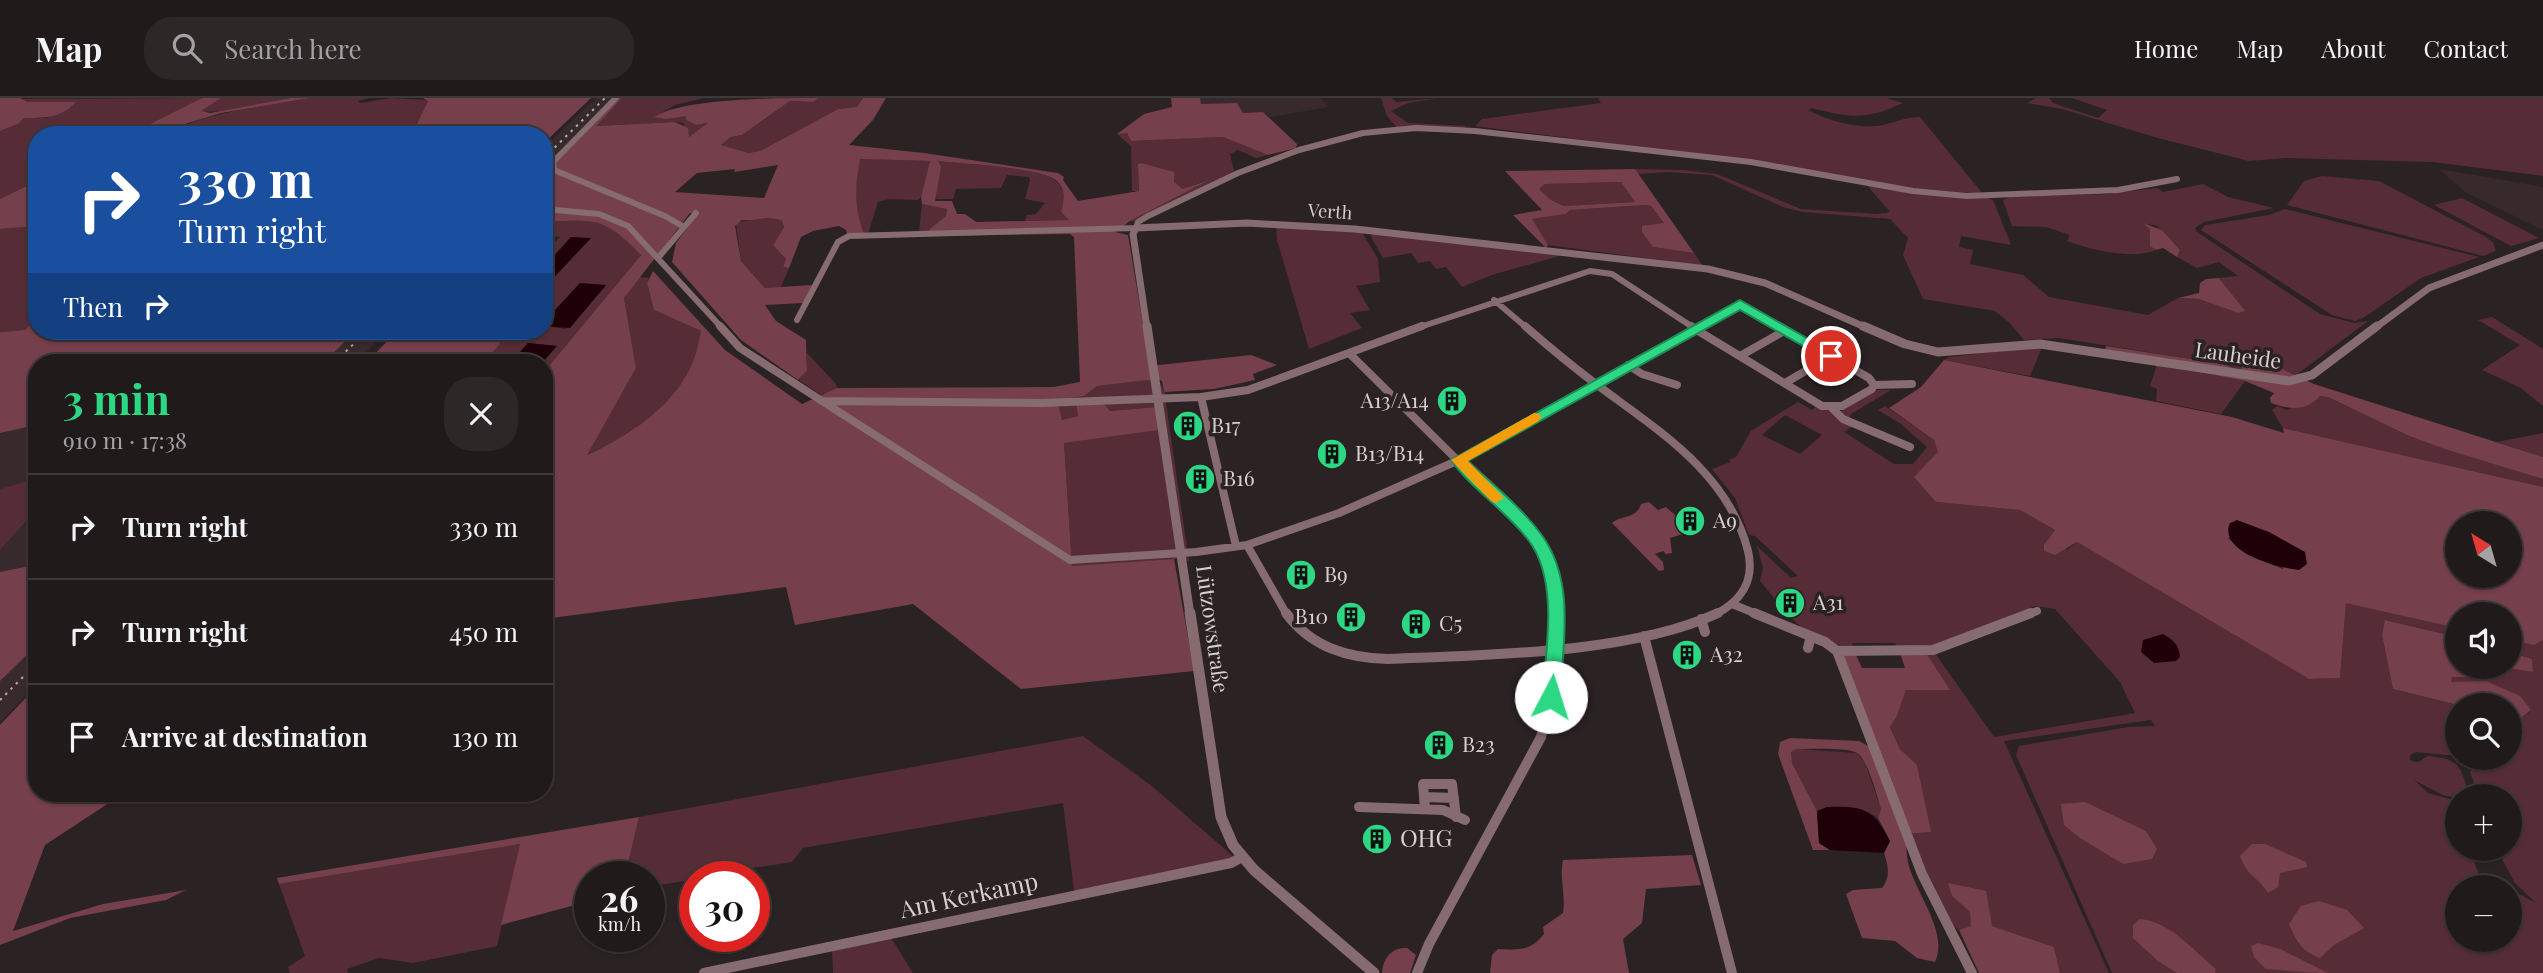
<!DOCTYPE html>
<meta charset="utf-8">
<style>
:root{--surface:#201a1b;--page:#2d2728;--text:#f1f3f6;--muted:#a2a1a3;--line:#3d383a;--accent:#2dd884}
body{margin:0;font-family:"Playfair Display",serif;background:var(--page);color:var(--text);height:100vh;display:flex;flex-direction:column;font-size:26px;white-space:nowrap}
*{box-sizing:border-box;margin:0}
p{font-size:23px;color:var(--muted)}
.icon{flex:none;width:38px;height:38px;fill:none;stroke:currentColor;stroke-width:2;stroke-linecap:round;stroke-linejoin:round}
.map{position:relative;flex:1;overflow:hidden}
.details{position:absolute;left:28px;top:256px;width:525px;height:448px;display:flex;flex-direction:column;background:var(--surface);border-radius:28px;box-shadow:0 2px 5px #0004,0 0 0 2px var(--line)}
.details>*{flex:none}
.banner{position:absolute;left:28px;top:28px;width:525px;height:214px;border-radius:28px;box-shadow:0 2px 5px #0004,0 0 0 2px var(--line);background:#1a4fa0;color:#fff;overflow:hidden}
.needle{width:46px;rotate:323deg}
.tools{position:absolute;left:2445px;top:413px;display:grid;gap:14px}
.tools a{display:grid;place-items:center;width:77px;height:77px;border-radius:50%;background:var(--surface);box-shadow:0 2px 5px #0004,0 0 0 2px var(--line);font-size:35px}
.speed{position:absolute;left:574px;top:763px;display:flex;gap:14px;font-size:35px;font-weight:700;text-align:center}
.speed>*{display:grid;place-content:center;width:91px;height:91px;border-radius:50%;background:var(--surface);box-shadow:0 2px 5px #0004,0 0 0 2px var(--line);line-height:1}
.speed small{font-size:18px;font-weight:400}
.speed .limit{border:10px solid #d22;background:#fff;color:#111}
.pin{position:absolute;display:grid;place-items:center;width:60px;height:60px;color:#fff;margin:-30px;border:4px solid #fff;border-radius:50%;box-shadow:0 2px 7px #0007}
.me{position:absolute;width:77px;margin:-38px;rotate:5deg;stroke-linejoin:round;filter:drop-shadow(0 0 5px #0008)}
.turn{display:flex;align-items:center;gap:24px;height:147px;padding:0 35px;font-size:32px}
.turn .icon{width:91px;height:91px;stroke-width:2.5}
.turn b{display:block;font-size:49px;line-height:60px}
.then{display:flex;align-items:center;height:66px;padding:0 35px;background:#0003;gap:14px;font-size:26px}
.round{display:grid;place-items:center;flex:none;width:74px;height:74px;border-radius:28px;background:var(--page)}
.overview{display:flex;align-items:center;justify-content:space-between;height:119px;padding:0 35px}
h1{font-size:42px;font-weight:700;line-height:52px;color:var(--accent)}
ul{padding:0;list-style:none}
li{display:flex;align-items:center;gap:21px;height:105px;padding:0 35px;border-top:2px solid var(--line)}
li div{flex:1}
li b{display:block;font-size:26px}
li em{font-style:normal}
header{display:flex;align-items:center;gap:42px;box-sizing:border-box;height:98px;padding:0 35px;background:var(--surface);border-bottom:2px solid var(--line)}
header strong{font-size:33px}
nav{display:flex;gap:38px;margin-inline-start:auto;font-size:24px}
.search{width:490px;height:63px;background:var(--page);display:flex;align-items:center;gap:18px;box-sizing:border-box;padding:0 24px;border-radius:28px;color:var(--muted);font-size:26px}
.map>svg:first-child{display:block}
</style>
<header>
<strong>Map</strong>
<div class="search"><svg class="icon" aria-label="search" viewBox="0 0 24 24"><circle cx="10" cy="10" r="6"/><path d="M15 15l6 6"/></svg>Search here</div>
<nav><a>Home</a><a>Map</a><a>About</a><a>Contact</a></nav>
</header>
<div class="map">
<svg width="2543" height="875" viewBox="0 0 2543 875">
<rect width="100%" height="100%" fill="#2b2224"/>
<path fill="#38292c" d="M596,0H612L544,69V49Z
M1171,0H1320L1329,9L1271,19L1263,14L1213,18L1165,10L1172,9Z
M2439,71L2543,89V132L2465,94Z
M356,233H387L356,264H324Z
M37,327V464L35,467L0,474V335Z
M37,547V585L0,625V583Z"/>
<path fill="#562d37" fill-rule="evenodd" d="M202,0L128,37H37V83L0,101V33L18,26L24,20H47L75,4H27L19,1Z
M221,0H290L222,13L200,14L202,10Z
M311,0H370L358,3L360,5L391,0L428,2L417,28L360,32L357,37H291L295,29L219,31L203,37H164C209,13 261,9 311,0Z
M622,0H704L675,7L654,19L687,17L686,22L696,27L710,25L689,39L683,25L676,24L595,28Z
M818,0H863L857,9L838,11L760,53L748,55L720,48L731,39L742,37L790,3L814,4Z
M1381,0H1392L1396,4L1438,0L1408,5L1391,13L1408,25L1467,28L1464,30L1398,31L1387,18Z
M1598,0H1886L1903,5C1867,22 1849,20 1812,10L1808,12C1828,23 1860,32 1883,27C1896,24 1906,19 1920,19L1983,96L1907,90L1772,66L1475,28L1482,21L1601,5Z
M2036,0H2049L2053,5L2098,20L2107,12L2072,0H2543V78L2432,64L2286,60L2249,63L2158,40L2062,11L2027,5Z
M1127,35L1131,43L1223,39L1268,57L1256,60L1238,52L1230,56L1234,73L1138,124L1130,123L1206,82L1184,91L1141,65L1138,66L1139,93H1132L1131,48L1117,36Z
M859,61L930,63L921,99L918,102L889,101L878,104L868,136L864,135C854,111 855,87 859,61Z
M937,63C962,66 1040,69 1056,83C1066,91 1064,103 1061,114L1070,122L1025,123L1027,117L1036,116L1045,105L1025,101L1030,82L1029,79L1007,77L1001,90L956,91L953,101H936Z
M1635,71L1683,72L1717,76L1801,111L1877,116L1890,114L1865,85L1988,100L1993,102L2011,147L1961,138L1959,149L1973,152L1970,166L2023,177L2049,199L2148,217L2178,200L2199,201L2238,215L2244,213L2219,180L2238,178L2219,164L2197,170L2177,159L2180,152L2162,132L2155,127L2144,126L2150,132V148L2156,152C2131,162 2092,152 2067,143L2070,137L2046,129L2012,128L2003,102L2010,99L2107,96L2157,90L2163,94L2203,86L2228,99L2274,110L2204,124L2195,130L2197,134L2320,216L2354,225L2368,223L2296,277C2280,269 2264,267 2247,261L2241,273L2223,266L2059,240L2024,242L2010,225L1995,213L1923,201L1903,157L1908,140L1890,121L1803,114L1783,109L1712,77L1667,74L1638,76Z
M2322,78L2379,83L2484,138L2493,144L2496,153L2483,158L2287,107L2304,83Z
M1621,84L1636,104L1564,108L1551,102L1539,91L1545,86Z
M2462,100L2539,140L2511,148L2434,107Z
M922,106L947,111L946,118L928,134H919Z
M1645,107L1651,108L1665,126L1653,149L1694,155L1703,168L1548,147L1531,124L1532,121L1566,116L1570,112Z
M2285,111L2479,159L2421,180L2363,220L2355,223L2332,217L2201,132L2205,127L2269,117Z
M765,119L782,123L784,129L773,147L786,161L783,169L789,170L781,189L765,190L741,163L736,125Z
M584,121L612,129L641,157L544,274L543,264L556,248L528,245L511,264H484L499,247L500,236L503,233H544V228L566,231L606,188L580,185L544,224V191L590,141L571,139L544,169V155L560,139L544,137L550,123Z
M37,128V219L25,232L0,234V131Z
M1276,128L1362,134L1378,161L1380,184L1356,188L1370,212L1350,215L1362,230L1309,251L1277,142Z
M1373,134L1566,156L1492,177L1462,189L1446,169L1436,171L1430,163L1418,165L1411,155L1383,160L1371,139Z
M639,179L649,180L647,185L654,212L701,233C698,245 696,259 690,270C671,312 626,339 586,357L636,270L624,200Z
M2492,219L2543,251V308L2521,290L2482,272L2520,247L2478,222Z
M2042,249L2030,278L1944,262L1949,259Z
M807,255L836,286L837,290L821,297L799,282L807,273Z
M2157,266L2245,283L2221,316L2156,303L2157,291L2150,288Z
M1158,281L1169,303L1166,305L1189,463L1174,461L1072,469L1064,345L1160,332L1156,309L1109,313L1076,306L1078,318L1061,322L1056,302L1084,298L1097,288Z
M1878,292H1891L1851,316L1849,320L1858,325L1844,334L1894,366H1913L1927,349L1901,326L1878,312L1885,308L1934,342L1939,354L1925,370L1936,404L2020,412L2055,432L2067,452L2077,444L2309,581L2340,580L2346,504L2457,530V539L2386,522L2382,537L2393,591L2457,607V658L2416,654L2410,657V662C2422,667 2420,661 2428,658C2461,661 2461,669 2469,698H2457V700L2443,697L2414,682L2428,695L2457,703V751H2470L2479,778L2507,789H2457V842H2510V791L2536,805L2515,785L2502,761L2505,758L2503,751H2510V698H2486L2475,688L2470,674L2475,668L2494,671L2484,660H2510V619H2522L2531,613L2451,585V579L2498,580L2506,570L2533,574L2532,561L2510,554V542L2534,547L2543,542V875H2112L2016,657L2019,648L2128,629L2155,628L2151,622L2004,643L2109,875H2060L2054,849L1992,828L1949,785L1952,798L1970,814L1972,828L1959,832L1945,821L1906,736L1930,734L1917,667L1900,651L1890,628L1897,618L1906,592H1916L1895,545H1852L1853,550C1805,545 1789,517 1760,483L1763,470L1757,448L1791,480L1798,478L1755,438L1749,437L1735,400L1712,371L1731,364L1729,362L1736,359L1751,333L1798,304L1812,312L1817,308L1839,314ZM1785,317L1822,337L1800,356L1762,337ZM2035,508L2055,511L2120,584L2135,615L1994,639L1930,548Z
M2320,298L2328,299L2407,337L2543,381V389L2283,330L2272,312L2277,308L2287,312Z
M2543,335V359L2497,344Z
M37,376V411L0,452V391L21,385Z
M1083,638L1153,689L1234,759L1224,765L1075,800L1063,705L803,750L792,764L695,779V781L649,789V779H625L639,719Z
M1797,651L1857,655L1865,665L1881,711L1878,720C1862,709 1836,706 1817,713L1792,665L1791,654Z
M520,746L497,848L413,865L379,860L347,871L348,875H290L288,869L305,858L279,786Z
M890,838L913,875H833L832,850Z"/>
<path fill="#763f4c" fill-rule="evenodd" d="M0,0H20L27,4H76C61,20 45,20 24,20L18,26L0,33Z
M202,0H221L201,13L210,15L290,0H311L221,15L185,26L164,37H128Z
M423,0H591L544,45V37H357L360,32L416,28L428,3Z
M620,0H622L596,28L675,24L688,30L689,39L708,25L696,27L686,22V18L666,21L654,19C682,0 778,0 818,0L814,4L790,3L742,37L731,39L721,47L748,55L760,53L838,11L857,9L863,0H886L873,22L849,47L924,55L1058,75L1064,79L1063,82L1078,103L1139,93L1138,66L1141,65L1174,74V84L1183,91L1209,82L1130,123L1115,134L1128,137L1150,268L1251,257L1277,267L1253,276L1255,282L1214,291L1164,294L1162,283L1158,281L1097,288L1084,298L1057,302L1062,322L1078,318L1076,306L1103,305L1110,313L1156,309L1160,332L1064,345L1072,468L1174,461L1194,573L1021,591L913,506L795,527L786,489L544,521V274L641,157C615,131 604,120 565,123C556,123 551,122 544,127V69L559,62ZM860,61L930,63L921,99L922,106L947,111L946,118L930,131L926,138L1070,136L1074,139L1080,284L1054,289L837,290L802,306L725,252L653,173L647,185L654,212L701,233C698,245 696,259 690,270C671,311 626,339 587,357L636,270L624,200L690,115H699L676,145L672,164L741,242L798,282L807,273L806,242L776,223L765,207L803,205L812,187L765,190L741,163L735,128L742,122C759,124 763,116 782,123L784,129L773,147L786,161L783,169L789,170L801,139L813,133L839,128L846,132L847,136L864,135C854,110 855,87 860,61ZM938,63C962,66 1041,69 1057,83C1066,91 1064,103 1061,114L1069,122L976,124L965,116H957L952,103H935L941,69ZM778,67L764,100L675,94L697,75L735,71L734,74Z
M1171,0H1200L1201,6L1237,5L1243,15L1263,14L1297,46L1296,50L1268,57L1223,39L1131,43L1127,35L1117,36L1144,16L1172,9Z
M296,29L291,37H203L219,31Z
M1635,71L1694,155L1653,149L1642,134V128L1664,125L1651,108L1645,107L1570,112L1566,116L1532,121L1548,147L1546,150L1513,117L1542,112L1505,73ZM1621,84L1635,104L1564,108L1551,102L1539,91L1545,86Z
M37,83V128L0,131V101Z
M2143,125L2162,132L2180,152L2177,159L2163,150L2156,152L2150,148V132Z
M2219,180L2245,213L2238,215L2199,201L2178,200L2199,195L2200,185L2206,181Z
M37,219V233H356L324,264H37V327L0,335V234L25,232Z
M397,233H502L499,247L484,264H367Z
M2106,248L2223,266L2240,273L2247,261L2266,267H2274L2314,286L2543,359V381L2445,351L2407,337L2328,299L2320,298C2307,313 2289,312 2271,305L2270,300L2274,295L2245,283L2157,266L2105,252Z
M1944,262L2232,319L2284,335L2283,330L2543,389V542L2534,547L2510,542V516H2457V530L2346,505L2340,580L2309,581L2077,444L2055,457L2044,453V447L2055,432L2020,412L1936,404L1914,379L1938,354L1934,342L1889,310L1921,289ZM2457,425H2510V478H2457ZM2269,434L2274,439L2283,471L2248,457L2228,440Z
M1649,404L1658,412L1666,409L1693,433L1670,440L1672,455L1666,456L1663,453L1655,456L1663,464L1664,472L1659,473L1612,425C1621,417 1637,421 1641,406Z
M37,464V547L0,583V474L34,467Z
M2385,522L2457,539V569H2510V554L2532,561L2533,574L2506,570L2498,580L2452,579L2451,584L2486,583L2520,598L2531,612L2522,619H2510V607H2458L2393,591L2382,537Z
M1899,552H1924L1950,592H1906L1897,618L1890,629L1900,651L1917,667L1931,734L1906,736C1907,744 1906,751 1907,758C1910,790 1950,831 1935,864L1917,860L1895,843L1862,840L1846,796L1853,792L1882,790C1891,779 1888,767 1884,755L1890,743L1878,720L1881,711C1877,698 1868,662 1857,655C1847,649 1810,651 1797,651L1791,654L1792,665L1817,713L1819,745L1830,752H1813L1778,656L1780,644L1790,640L1859,643L1872,650L1838,555H1855L1862,570H1905Z
M37,588V695H124L45,747L13,833L103,806L186,792L166,802L70,820L0,847V627Z
M2085,704L2146,733L2157,751L2152,761L2123,766L2080,740L2064,727L2061,706Z
M639,719L625,779H590V803L501,827L520,746L279,786L277,780Z
M2252,746H2265L2306,764L2307,769L2280,775L2278,789L2268,795C2257,777 2248,780 2240,758Z
M1692,757L1701,787L1646,791L1642,825L1623,841L1629,875H1490L1492,857L1498,851C1521,852 1530,853 1544,836L1543,829L1563,815C1566,797 1559,780 1563,762Z
M1948,785L1986,793L1992,828L2054,849L2060,875H1979L1959,832L1971,828L1970,814L1952,798Z
M2319,803L2347,812L2364,830L2334,847L2320,860C2301,853 2297,844 2289,826L2301,808Z
M2140,821C2169,823 2194,853 2216,871L2215,875H2177L2158,863L2133,840V827Z
M2258,845L2280,851L2328,875C2306,875 2287,872 2266,871L2254,859L2251,848Z
M1407,850L1416,857L1410,875H1382C1383,861 1391,849 1407,850Z"/>
<path fill="#200008" d="M571,139L591,140L552,181L544,183V169Z
M580,185L606,187L570,230L544,228V224Z
M528,245L557,248L543,264H511Z
M2237,422L2269,434L2305,454L2307,466L2299,472C2279,470 2217,454 2230,425Z
M2163,536C2173,542 2179,546 2180,559L2176,563L2154,565L2141,554L2143,542Z
M1827,709C1863,708 1873,710 1890,743L1884,755L1830,752L1819,745L1817,713Z"/>
<g fill="none" stroke-linecap="round" stroke-linejoin="round">
<path stroke="#866b70" stroke-width="6" d="M616,0L553,64L554,72L665,118L684,129
M544,111L599,116L628,128L722,230
M658,160L696,115
M1494,202L1527,230
M797,222L838,144L849,138L1136,130L1138,124L1148,118L1238,75L1299,52L1363,35L1416,30L1475,33L1751,64L1913,93L1967,98L2118,92L2177,81
M1417,230L1590,173L1612,176L1694,230
M1697,230L1740,206L1782,230"/>
<path stroke="#866b70" stroke-width="8" d="M720,228L740,250L822,303
M1525,228C1548,248 1572,268 1596,286C1657,332 1728,374 1748,453C1755,483 1741,504 1714,517
M1691,228L1695,231
M1695,231L1822,308H1842L1872,291L1874,287L1869,280L1779,228
M1695,231L1700,228
M1349,255L1535,439C1548,463 1558,489 1556,517
M1740,258L1786,232
M1628,267L1642,276L1677,287
M1785,285L1831,258
M1874,287L1912,286
M1201,299L1236,448
M822,303L1042,305L1201,299L1248,292L1422,228
M822,303L1070,462L1196,454L1247,447L1339,415L1459,362L1695,231
M1833,311L1843,321L1910,349
M1247,447L1287,517
M1732,506L1759,517
M2027,517L2037,513"/>
<path stroke="#866b70" stroke-width="10" d="M1286,515C1311,549 1347,560 1388,561C1485,557 1630,556 1718,515
M1754,515L1825,544L1837,553L1933,552L2031,515
M1701,521L1705,534
M1644,538L1732,875
M1808,550L1811,538
M1837,553L1922,776L1972,875
M1424,699L1454,700
M1359,709L1443,712L1465,722
M1425,711L1423,686H1452L1456,719
M704,875L1231,765L1242,759
M1417,875L1429,846L1541,639L1551,599L1556,515"/>
<path stroke="#866b70" stroke-width="7" d="M1147,230L1133,136L1136,130L1247,125L1355,131L1708,171L1765,185L1867,230
M2375,230L2429,190L2543,147"/>
<path stroke="#866b70" stroke-width="9" d="M1147,228L1190,517
M1863,228L1905,246L1938,254L2040,246L2289,283L2312,277L2377,228"/>
<path stroke="#866b70" stroke-width="11" d="M1190,515L1221,719L1233,747L1254,772L1374,875"/>
<path stroke="#b1aaac" stroke-width="2" stroke-dasharray="2.5 5" stroke-linecap="butt" d="M544,60L605,0
M335,264L367,233
M0,602L37,565"/>
</g>
<path fill="#2dd884" stroke="#1d8c56" stroke-width="2" d="M1740,202L1838,258L1831,262L1826,261L1740,212L1468,363C1492,386 1521,409 1541,436C1576,483 1563,546 1560,599L1558,604H1545L1542,599C1546,553 1559,483 1529,443C1507,413 1472,392 1451,362Z"/>
<path fill="#f59e0b" d="M1534,315L1539,316L1541,319L1539,323L1468,363L1504,400L1496,405L1491,403L1451,362Z"/>
<defs>
<g id="building-disc" transform="scale(1.575)"><circle r="9.5" fill="#2dd884" stroke="#2b2224"/><path d="M-4-6H4V6H1V3H-1V6H-4ZM-2.5-4.3h1.7v1.8h-1.7ZM.8-4.3h1.7v1.8H.8ZM-2.5-1h1.7V.8h-1.7ZM.8-1h1.7V.8H.8Z" fill="#111"/></g>
</defs>
<g fill-rule="evenodd">
<use href="#building-disc" x="1452" y="303"/>
<use href="#building-disc" x="1188" y="328"/>
<use href="#building-disc" x="1332" y="356"/>
<use href="#building-disc" x="1200" y="381"/>
<use href="#building-disc" x="1690" y="423"/>
<use href="#building-disc" x="1301" y="477"/>
<use href="#building-disc" x="1790" y="505"/>
<use href="#building-disc" x="1351" y="519"/>
<use href="#building-disc" x="1416" y="526"/>
<use href="#building-disc" x="1687" y="557"/>
<use href="#building-disc" x="1439" y="647"/>
<use href="#building-disc" x="1377" y="741"/>
</g>
<g text-anchor="middle" stroke-width="7" stroke-linejoin="round" paint-order="stroke">
<g font-size="18" fill="#d6d0d1" stroke="#2b2224">
<text transform="translate(1330 114) rotate(4)" y="6">Verth</text>
</g>
<g font-size="21" fill="#d6d0d1" stroke="#2b2224">
<text transform="translate(2238 258) rotate(8)" y="7">Lauheide</text>
<text transform="translate(1212 531) rotate(82)" y="7">Lützowstraße</text>
</g>
<g font-size="21" fill="#d6d0d1" stroke="#2b2224" text-anchor="start">
<text x="1429" y="310" text-anchor="end">A13/A14</text>
<text x="1211" y="335">B17</text>
<text x="1355" y="363">B13/B14</text>
<text x="1223" y="388">B16</text>
<text x="1713" y="430">A9</text>
<text x="1324" y="484">B9</text>
<text x="1813" y="512">A31</text>
<text x="1328" y="526" text-anchor="end">B10</text>
<text x="1439" y="533">C5</text>
<text x="1710" y="564">A32</text>
<text x="1462" y="654">B23</text>
</g>
<g font-size="24" fill="#d6d0d1" stroke="#2b2224" text-anchor="start">
<text x="1400" y="749">OHG</text>
</g>
<g font-size="24" fill="#d6d0d1" stroke="#2b2224">
<text transform="translate(969 798) rotate(-12)" y="8">Am Kerkamp</text>
</g>
</g>
</svg>
<div class="tools">
<a><svg class="needle" viewBox="-14 -14 28 28"><path d="M0-13l5 13h-10z" fill="#e53935"/><path d="M0 13l5-13h-10z" fill="#a2a1a3"/></svg></a>
<a><svg class="icon" aria-label="sound" viewBox="0 0 24 24"><path d="M4 9h4l5-4v14l-5-4H4zM17 9q2 3 0 6"/></svg></a>
<a><svg class="icon" aria-label="search" viewBox="0 0 24 24"><circle cx="10" cy="10" r="6"/><path d="M15 15l6 6"/></svg></a>
<a>+</a>
<a>−</a>
</div>
<div class="speed"><div>26<small>km/h</small></div><div class="limit">30</div></div>
<div class="pin" style="left:1831px;top:258px;background:#d93025"><svg class="icon" aria-label="arrive" viewBox="0 0 24 24"><path d="M6 21V4h12l-3 4 3 4H6"/></svg></div>
<svg class="me" style="left:1551px;top:599px" viewBox="-20 -20 40 40"><circle r="19" fill="#fff"/><path d="M0-13L10 11 0 6-10 11z" fill="#2dd884"/></svg>
<div class="banner">
<div class="turn"><svg class="icon" aria-label="right" viewBox="0 0 24 24"><path d="M7 20v-9h11M14 6l5 5-5 5"/></svg><div><b>330 m</b>Turn right</div></div>
<div class="then">Then<svg class="icon" aria-label="right" viewBox="0 0 24 24"><path d="M7 20v-9h11M14 6l5 5-5 5"/></svg></div>
</div>
<section class="details">
<div class="overview"><div><h1>3 min</h1><p>910 m · 17:38</p></div><a class="round"><svg class="icon" aria-label="close" viewBox="0 0 24 24"><path d="M6 6l12 12M18 6L6 18"/></svg></a></div>
<ul>
<li><svg class="icon" aria-label="right" viewBox="0 0 24 24"><path d="M7 20v-9h11M14 6l5 5-5 5"/></svg><div><b>Turn right</b></div><em>330 m</em></li>
<li><svg class="icon" aria-label="right" viewBox="0 0 24 24"><path d="M7 20v-9h11M14 6l5 5-5 5"/></svg><div><b>Turn right</b></div><em>450 m</em></li>
<li><svg class="icon" aria-label="arrive" viewBox="0 0 24 24"><path d="M6 21V4h12l-3 4 3 4H6"/></svg><div><b>Arrive at destination</b></div><em>130 m</em></li>
</ul>
</section>
</div>
